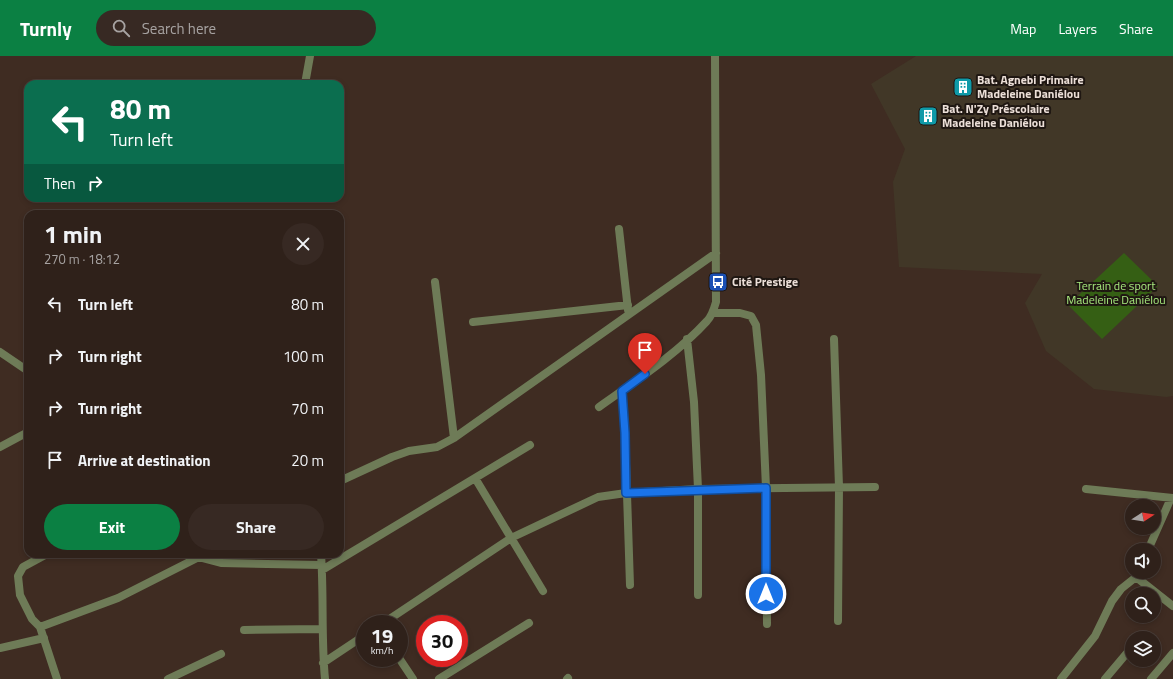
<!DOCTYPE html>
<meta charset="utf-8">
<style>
:root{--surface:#2f211a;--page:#372923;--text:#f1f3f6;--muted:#a7a3a2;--line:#4a3e39;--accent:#0b8043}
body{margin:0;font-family:"Titillium Web",sans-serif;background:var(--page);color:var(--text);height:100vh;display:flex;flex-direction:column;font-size:15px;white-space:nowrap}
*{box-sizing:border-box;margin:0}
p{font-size:13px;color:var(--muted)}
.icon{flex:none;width:22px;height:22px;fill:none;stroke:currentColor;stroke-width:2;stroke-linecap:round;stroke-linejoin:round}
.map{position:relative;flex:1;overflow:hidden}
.details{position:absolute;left:24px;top:154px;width:320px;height:348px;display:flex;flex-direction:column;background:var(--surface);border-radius:12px;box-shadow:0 2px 6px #0003,0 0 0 1px var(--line)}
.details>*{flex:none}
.hud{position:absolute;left:24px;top:24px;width:320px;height:122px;border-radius:12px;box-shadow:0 2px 6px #0003,0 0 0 1px var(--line);background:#0b6e4f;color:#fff;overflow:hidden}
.needle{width:26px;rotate:78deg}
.fabs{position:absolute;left:1125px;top:443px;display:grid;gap:8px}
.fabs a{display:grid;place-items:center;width:36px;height:36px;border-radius:50%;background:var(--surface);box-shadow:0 2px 6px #0003,0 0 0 1px var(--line);font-size:20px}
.speed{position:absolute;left:356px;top:559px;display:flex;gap:8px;font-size:20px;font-weight:700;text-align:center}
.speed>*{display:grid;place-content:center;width:52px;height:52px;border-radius:50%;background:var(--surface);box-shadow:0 2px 6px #0003,0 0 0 1px var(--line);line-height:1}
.speed small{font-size:10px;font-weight:400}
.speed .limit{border:6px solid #d22;background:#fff;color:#111}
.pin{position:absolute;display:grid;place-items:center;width:34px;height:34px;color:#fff;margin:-41px -17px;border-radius:50% 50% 50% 0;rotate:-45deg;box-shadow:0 0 4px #0007}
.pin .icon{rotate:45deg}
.me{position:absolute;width:44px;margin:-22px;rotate:0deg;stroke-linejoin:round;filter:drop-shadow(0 0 3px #0008)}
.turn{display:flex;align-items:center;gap:14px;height:84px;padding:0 20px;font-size:18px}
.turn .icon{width:52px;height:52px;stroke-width:2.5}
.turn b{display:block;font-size:28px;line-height:34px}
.then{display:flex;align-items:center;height:38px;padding:0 20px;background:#0003;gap:8px;font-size:15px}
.round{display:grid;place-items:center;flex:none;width:42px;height:42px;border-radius:21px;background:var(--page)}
.summary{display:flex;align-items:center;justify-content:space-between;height:68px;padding:0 20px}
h1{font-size:24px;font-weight:700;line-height:30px}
.primary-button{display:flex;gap:8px;margin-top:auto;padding:8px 20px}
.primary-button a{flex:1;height:46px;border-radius:24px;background:var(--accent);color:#fff;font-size:16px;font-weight:700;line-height:46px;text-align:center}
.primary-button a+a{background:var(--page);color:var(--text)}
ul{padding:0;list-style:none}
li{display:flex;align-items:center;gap:12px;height:52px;padding:0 20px}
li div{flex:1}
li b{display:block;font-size:15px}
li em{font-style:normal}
header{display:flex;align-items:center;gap:24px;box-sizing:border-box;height:56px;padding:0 20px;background:var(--accent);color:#fff}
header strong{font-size:19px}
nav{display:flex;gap:22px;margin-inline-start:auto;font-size:14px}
.search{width:280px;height:36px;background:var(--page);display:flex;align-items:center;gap:10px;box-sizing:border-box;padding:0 14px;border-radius:22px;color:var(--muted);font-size:15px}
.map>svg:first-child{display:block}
</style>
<header>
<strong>Turnly</strong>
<div class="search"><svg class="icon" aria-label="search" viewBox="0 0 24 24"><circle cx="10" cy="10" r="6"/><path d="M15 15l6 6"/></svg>Search here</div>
<nav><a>Map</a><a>Layers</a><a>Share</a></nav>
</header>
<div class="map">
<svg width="1173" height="623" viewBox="0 0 1173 623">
<rect width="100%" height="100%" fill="#3f2c22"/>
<path fill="#413727" d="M916,0H1173V340L1166,341L1094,333L1046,295L1025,247L1042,218L899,211L893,126L905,93L871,28Z"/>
<path fill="#355f14" d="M1124,197L1158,230L1102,283L1068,249Z"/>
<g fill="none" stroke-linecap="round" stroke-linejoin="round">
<path stroke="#6e7b57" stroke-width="8" d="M305,28L310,0
M619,173L628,254
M435,226L454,382
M713,257H740L751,260L756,269L761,319L766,432L767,568
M473,266L628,249
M687,283L694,346L698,433V539
M834,283L839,431L838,565
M0,296L28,315
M622,335L625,377L630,529
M599,351C634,326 677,298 707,265C712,260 714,253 716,246L715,0
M0,391L28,376
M475,422L543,535
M340,425L392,401L409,395L437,391L454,382L716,197
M1086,433L1173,442
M1148,494L1171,442
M47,498L23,511L18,520L20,539L32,563L40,571L57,623
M321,498C324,540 321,581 325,623
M322,514L530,389
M1136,521L1173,550
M382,568L511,482L598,441L626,437L698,433L875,431
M40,571L118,542L197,502H202L221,507L321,509
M244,574L322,573
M0,592L44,582
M399,602L413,623
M323,607L365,579
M168,623L221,598
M439,623L529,567
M567,623L568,622
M1061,623L1095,580L1112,545L1121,533L1136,521L1138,516
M1105,623L1132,591
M1151,623L1173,597"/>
</g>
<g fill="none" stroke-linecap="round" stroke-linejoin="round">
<g stroke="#114b97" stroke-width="10">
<path id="route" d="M645,318L622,335L625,377L626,437L766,432V538"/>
</g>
<use href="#route" stroke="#1a73e8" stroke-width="7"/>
</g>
<defs>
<g id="building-square" transform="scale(1)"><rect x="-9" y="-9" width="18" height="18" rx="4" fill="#0f9aa8" stroke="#1f1712"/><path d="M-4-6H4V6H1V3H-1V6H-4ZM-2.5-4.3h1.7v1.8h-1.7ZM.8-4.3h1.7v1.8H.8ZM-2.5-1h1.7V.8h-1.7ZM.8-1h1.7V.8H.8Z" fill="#fff"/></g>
<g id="bus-square" transform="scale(1)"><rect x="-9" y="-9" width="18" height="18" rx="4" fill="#1a4fb4" stroke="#1f1712"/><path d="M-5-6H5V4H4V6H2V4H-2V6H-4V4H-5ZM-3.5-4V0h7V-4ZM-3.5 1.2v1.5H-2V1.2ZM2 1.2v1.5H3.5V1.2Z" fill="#fff"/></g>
</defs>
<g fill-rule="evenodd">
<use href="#building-square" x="963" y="31"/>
<use href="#building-square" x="928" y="60"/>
<use href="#bus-square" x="718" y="226"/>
</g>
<g text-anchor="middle" stroke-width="4" stroke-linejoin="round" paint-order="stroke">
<g font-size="12" font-weight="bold" fill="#ecdfd8" stroke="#1f1712" text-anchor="start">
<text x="977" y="28">Bat. Agnebi Primaire<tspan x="977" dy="14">Madeleine Daniélou</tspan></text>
<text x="942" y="57">Bat. N'Zy Préscolaire<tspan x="942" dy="14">Madeleine Daniélou</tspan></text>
<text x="732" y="230">Cité Prestige</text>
</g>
<g font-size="12" fill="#a7e97e" stroke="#1f1712">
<text x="1116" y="234">Terrain de sport<tspan x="1116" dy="14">Madeleine Daniélou</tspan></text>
</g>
</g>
</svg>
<div class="fabs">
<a><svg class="needle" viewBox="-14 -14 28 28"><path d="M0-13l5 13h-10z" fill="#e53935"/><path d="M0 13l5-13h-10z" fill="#a7a3a2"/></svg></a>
<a><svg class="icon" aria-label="sound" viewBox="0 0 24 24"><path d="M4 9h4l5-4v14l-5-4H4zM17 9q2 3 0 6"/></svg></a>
<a><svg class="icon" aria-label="search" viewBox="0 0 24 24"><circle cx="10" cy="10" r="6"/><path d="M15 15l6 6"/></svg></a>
<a><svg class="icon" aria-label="layers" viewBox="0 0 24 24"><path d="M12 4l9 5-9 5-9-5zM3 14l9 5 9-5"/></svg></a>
</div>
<div class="speed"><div>19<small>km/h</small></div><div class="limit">30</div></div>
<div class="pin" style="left:645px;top:318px;background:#d93025"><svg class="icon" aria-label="arrive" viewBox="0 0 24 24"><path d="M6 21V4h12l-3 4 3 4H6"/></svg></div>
<svg class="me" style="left:766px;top:538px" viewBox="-20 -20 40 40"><circle r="17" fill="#1a73e8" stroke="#fff" stroke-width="3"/><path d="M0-11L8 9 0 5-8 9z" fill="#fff"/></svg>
<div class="hud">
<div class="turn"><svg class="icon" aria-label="left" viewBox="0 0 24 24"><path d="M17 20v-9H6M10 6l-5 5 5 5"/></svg><div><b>80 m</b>Turn left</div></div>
<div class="then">Then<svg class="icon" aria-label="right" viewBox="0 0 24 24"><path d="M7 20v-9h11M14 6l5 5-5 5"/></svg></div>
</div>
<section class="details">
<div class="summary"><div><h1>1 min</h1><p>270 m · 18:12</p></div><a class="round"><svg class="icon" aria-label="close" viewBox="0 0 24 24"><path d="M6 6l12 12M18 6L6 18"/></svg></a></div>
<ul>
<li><svg class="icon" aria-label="left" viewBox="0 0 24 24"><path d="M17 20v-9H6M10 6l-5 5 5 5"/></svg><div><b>Turn left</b></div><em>80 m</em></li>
<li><svg class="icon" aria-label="right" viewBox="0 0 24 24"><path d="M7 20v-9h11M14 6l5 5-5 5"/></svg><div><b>Turn right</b></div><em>100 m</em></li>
<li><svg class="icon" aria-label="right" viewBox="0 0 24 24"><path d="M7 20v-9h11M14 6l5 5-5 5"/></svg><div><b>Turn right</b></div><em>70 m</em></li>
<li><svg class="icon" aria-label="arrive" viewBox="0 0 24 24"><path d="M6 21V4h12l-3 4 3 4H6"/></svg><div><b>Arrive at destination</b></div><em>20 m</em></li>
</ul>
<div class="primary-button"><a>Exit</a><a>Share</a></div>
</section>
</div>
